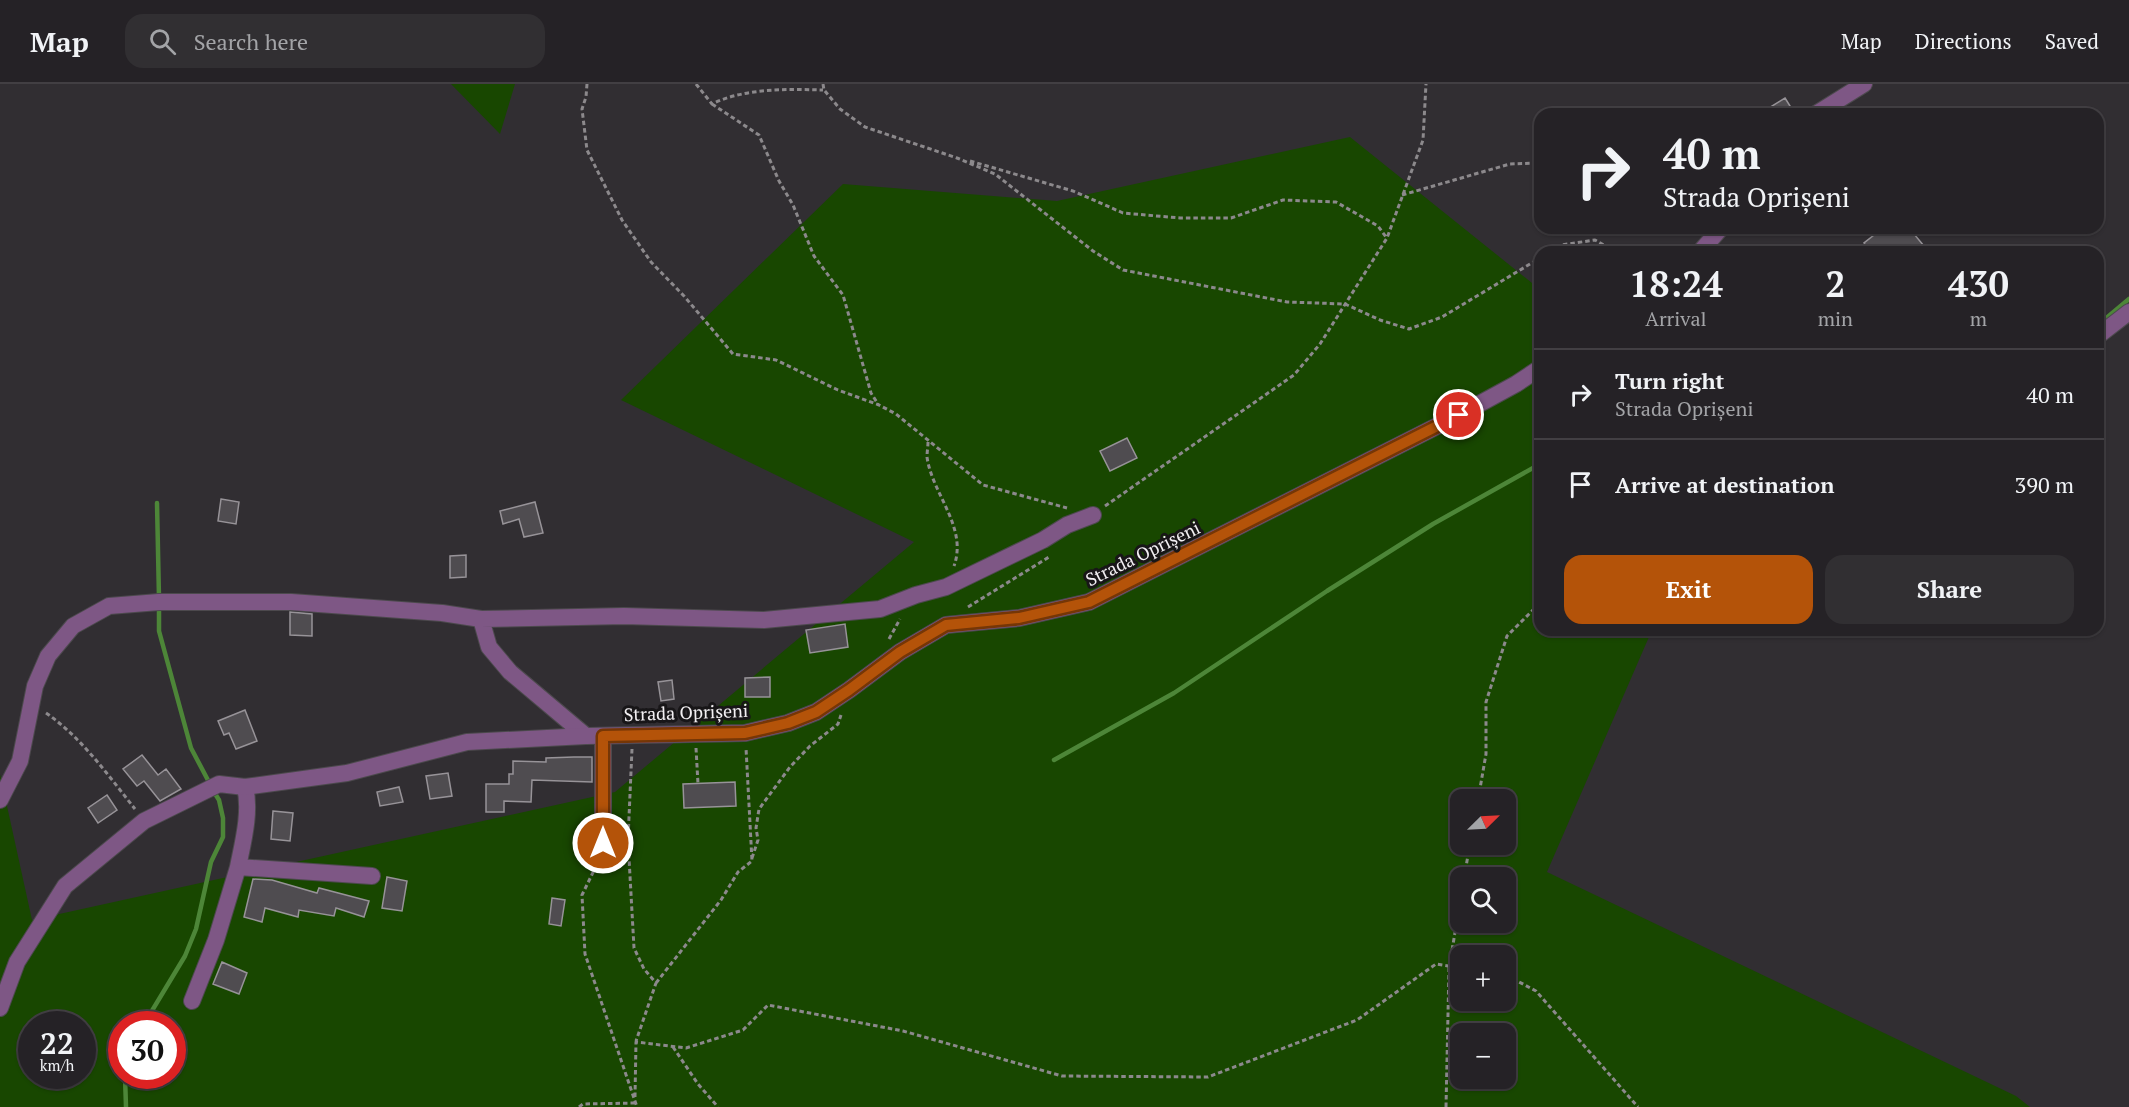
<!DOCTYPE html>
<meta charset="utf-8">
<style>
:root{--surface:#252226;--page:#312f32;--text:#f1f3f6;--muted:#a3a4a7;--line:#423f43;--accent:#b45309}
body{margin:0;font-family:"PT Serif",serif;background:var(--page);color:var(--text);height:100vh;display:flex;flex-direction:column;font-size:22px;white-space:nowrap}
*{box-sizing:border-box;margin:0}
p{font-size:20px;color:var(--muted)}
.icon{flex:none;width:33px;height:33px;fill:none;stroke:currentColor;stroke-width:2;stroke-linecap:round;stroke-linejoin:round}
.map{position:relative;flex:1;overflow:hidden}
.side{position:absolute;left:1534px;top:162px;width:570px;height:390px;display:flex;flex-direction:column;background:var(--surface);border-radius:18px;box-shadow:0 2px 4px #0004,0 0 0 2px var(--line)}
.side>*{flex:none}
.top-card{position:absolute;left:1534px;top:24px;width:570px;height:126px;border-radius:18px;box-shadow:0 2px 4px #0004,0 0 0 2px var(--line);background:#252226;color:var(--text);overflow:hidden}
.needle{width:39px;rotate:66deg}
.tools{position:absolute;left:1450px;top:705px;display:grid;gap:12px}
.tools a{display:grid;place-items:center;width:66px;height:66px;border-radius:12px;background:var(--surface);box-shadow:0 2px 4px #0004,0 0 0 2px var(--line);font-size:30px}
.speed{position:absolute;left:18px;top:927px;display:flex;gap:12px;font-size:30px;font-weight:700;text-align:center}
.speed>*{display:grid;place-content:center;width:78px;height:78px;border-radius:50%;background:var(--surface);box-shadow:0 2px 4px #0004,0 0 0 2px var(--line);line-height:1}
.speed small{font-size:15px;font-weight:400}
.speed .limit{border:9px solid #d22;background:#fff;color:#111}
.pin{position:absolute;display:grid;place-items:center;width:51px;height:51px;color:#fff;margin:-26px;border:3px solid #fff;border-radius:50%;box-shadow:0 2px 6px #0007}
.me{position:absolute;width:66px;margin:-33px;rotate:0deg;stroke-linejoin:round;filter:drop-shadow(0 0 4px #0008)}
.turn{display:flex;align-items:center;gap:21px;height:126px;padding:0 30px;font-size:27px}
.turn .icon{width:78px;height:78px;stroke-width:2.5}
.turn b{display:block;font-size:42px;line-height:51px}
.eta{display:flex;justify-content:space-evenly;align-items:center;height:102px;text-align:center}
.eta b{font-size:36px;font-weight:700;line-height:42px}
.action{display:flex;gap:12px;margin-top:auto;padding:12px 30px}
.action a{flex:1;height:69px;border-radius:18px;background:var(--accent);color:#fff;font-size:24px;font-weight:700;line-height:69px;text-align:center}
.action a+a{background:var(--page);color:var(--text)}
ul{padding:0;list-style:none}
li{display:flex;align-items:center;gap:18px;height:90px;padding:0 30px;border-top:2px solid var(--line)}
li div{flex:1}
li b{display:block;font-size:22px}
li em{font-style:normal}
header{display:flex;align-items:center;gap:36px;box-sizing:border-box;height:84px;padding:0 30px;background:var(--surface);border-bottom:2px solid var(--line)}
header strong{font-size:28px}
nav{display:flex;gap:33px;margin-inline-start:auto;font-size:21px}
.search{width:420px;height:54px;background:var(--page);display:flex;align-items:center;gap:15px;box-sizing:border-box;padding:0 21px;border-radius:18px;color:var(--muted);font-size:22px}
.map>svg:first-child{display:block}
</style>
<header>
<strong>Map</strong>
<div class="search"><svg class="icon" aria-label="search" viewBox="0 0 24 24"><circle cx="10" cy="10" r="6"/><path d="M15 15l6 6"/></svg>Search here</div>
<nav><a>Map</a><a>Directions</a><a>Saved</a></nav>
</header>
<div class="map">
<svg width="2129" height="1023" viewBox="0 0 2129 1023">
<rect width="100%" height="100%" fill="#312e32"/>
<path fill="#184700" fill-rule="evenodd" d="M451,0H515L500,50Z
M1350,53L1532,199L1540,223V546H1652L1547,788L2016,1012L2030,1023H0V690L32,836L615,708L914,458L621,316L843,100L1057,117ZM1461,716H1506V760H1461ZM1461,794H1506V838H1461ZM1461,872H1506V916H1461ZM32,940H82V992H32ZM122,940H172V992H122ZM1461,950H1506V994H1461Z"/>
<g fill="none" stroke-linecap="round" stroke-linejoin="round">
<path stroke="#4d8638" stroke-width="4.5" d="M2098,241L2129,215
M157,419L159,514
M159,523V547L191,664L210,700
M1054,676L1174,609L1327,507L1433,440L1540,380
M144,940L185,872L196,845L211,778L223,753V734L219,716L214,708
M125,992L126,1023"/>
</g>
<path fill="#4f4c50" stroke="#979398" stroke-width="1.5" d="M1785,14L1795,30H1759Z
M1883,144H1909L1929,168H1871L1864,159Z
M1127,354L1137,374L1110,387L1100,367Z
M221,415L239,418L236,440L218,437Z
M535,418L543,449L524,453L519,435L503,440L500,427Z
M466,471V493L450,494V472Z
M290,528L312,530V552L290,551Z
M845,540L848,563L810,569L806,546Z
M770,593V613H745V594Z
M672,596L674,615L661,617L658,598Z
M245,626L257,657L236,665L229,649L224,651L218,637Z
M142,671L158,691L166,685L181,705L160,717L144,697L137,702L123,685Z
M574,673H592V698L532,696L531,718L504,717V728H486V700H509V690H513V677L546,678V674Z
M448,689L452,712L430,715L426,692Z
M735,698L736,722L684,724L683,700Z
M399,703L403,718L380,722L377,708Z
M107,711L117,726L98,739L88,724Z
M273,727L293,729L290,757L271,755Z
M387,793L407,797L402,827L382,824Z
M253,795L272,796L317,809L319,804L369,817L364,833L336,824L334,832L299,826L298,833L265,824L262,838L244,833Z
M552,814L565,816L561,842L549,840Z
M222,878L247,889L239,910L213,900Z"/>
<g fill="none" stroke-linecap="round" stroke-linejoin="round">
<g stroke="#4c494d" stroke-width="18">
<path id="minor" d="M2098,252L2129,228
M481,535L624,532L764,536L880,525L916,511L946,503L1043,456L1067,441L1093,431
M245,703C251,728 243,758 238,783L372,792
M0,716L20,677L35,602L48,572L73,542L109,522L159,518H291L442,529L481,535L489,563L510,588L586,652
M603,759V652
M192,917L216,856L238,783"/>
</g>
<g stroke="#4c494d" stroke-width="18">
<path id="tertiary" d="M1816,30L1864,0
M1700,168L1721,144
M0,924L17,878L65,802L144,737L219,700L245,703L347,689L467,658L586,652L745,649L788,639L816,628L849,606L900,568L946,541L1019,534L1089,518L1459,331L1516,300L1540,284"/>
</g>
<path stroke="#8c898c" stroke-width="3" stroke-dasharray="4.5 3" stroke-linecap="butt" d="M587,0L586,13L582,25L587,66L622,136L651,178L684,212L733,270L776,276L838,306L879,321L896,330L983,401L1067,424
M696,0L712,20C744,4 788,5 823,6
M823,0L824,6L840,25L865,43L957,74L995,90L1093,167L1123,186L1287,218L1345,220L1380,236L1409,245L1442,233L1540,174
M712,20L759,51L779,97L793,121L814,172L843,211L871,309L878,320
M970,77L1073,107L1123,129L1180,134H1231L1283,116L1336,118L1378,142L1386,153
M1402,111L1510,80L1540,79
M1726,164H1794L1798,168
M1550,168L1561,161L1595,156L1616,168
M928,358C928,363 927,368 927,373C932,410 968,443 954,482
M1105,422L1294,291L1320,260L1387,154L1423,56L1426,0
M968,523L1049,473
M889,555L900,535
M46,629C81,653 108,691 135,725
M696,664L698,700
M632,665L628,756L634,864L644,885L656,899L636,957
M1478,716L1486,670V618L1507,552L1540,519
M600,774L582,811L585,870L637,1023
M752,774L758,756L756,744L759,725L790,683L810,662L838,640L841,631
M1464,794L1470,760
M1506,891L1536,907L1638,1023
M656,899L721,816L738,788L752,777L746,664
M673,963L698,1000L718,1023
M635,1013L636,958L686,964L743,946L768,921L903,947L1062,992L1208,993L1357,936L1436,880L1461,884
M579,1023L583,1020L637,1019
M1446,1023L1449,884L1461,813"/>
<use href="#minor" stroke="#7e5785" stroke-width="16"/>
<use href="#tertiary" stroke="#7e5785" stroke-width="16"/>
</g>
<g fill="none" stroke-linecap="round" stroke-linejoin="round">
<g stroke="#753606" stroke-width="15">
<path id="route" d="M603,759V652L745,649L788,639L816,628L849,606L900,568L946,541L1019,534L1089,518L1459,331"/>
</g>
<use href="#route" stroke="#b45309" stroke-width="10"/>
</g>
<g text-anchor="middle" stroke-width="6" stroke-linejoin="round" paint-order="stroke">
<g font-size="18" fill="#f3f0f3" stroke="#181618">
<text transform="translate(1143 470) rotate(-26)" y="6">Strada Oprișeni</text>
<text transform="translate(686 629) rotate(-2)" y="6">Strada Oprișeni</text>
</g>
</g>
</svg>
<div class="tools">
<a><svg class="needle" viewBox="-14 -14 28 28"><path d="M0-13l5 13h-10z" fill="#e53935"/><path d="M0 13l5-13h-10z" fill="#a3a4a7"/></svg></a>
<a><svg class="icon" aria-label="search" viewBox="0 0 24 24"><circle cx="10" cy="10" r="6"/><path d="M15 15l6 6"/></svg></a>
<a>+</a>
<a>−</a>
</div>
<div class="speed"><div>22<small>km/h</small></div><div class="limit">30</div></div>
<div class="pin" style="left:1459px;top:331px;background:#d93025"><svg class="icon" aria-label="arrive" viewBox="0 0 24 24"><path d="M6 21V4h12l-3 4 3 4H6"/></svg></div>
<svg class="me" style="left:603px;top:759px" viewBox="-20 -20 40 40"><circle r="17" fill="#b45309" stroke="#fff" stroke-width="3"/><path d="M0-11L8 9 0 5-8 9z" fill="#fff"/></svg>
<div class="top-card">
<div class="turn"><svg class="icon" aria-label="right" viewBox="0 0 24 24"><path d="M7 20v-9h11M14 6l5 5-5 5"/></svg><div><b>40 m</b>Strada Oprișeni</div></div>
</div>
<section class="side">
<div class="eta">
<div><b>18:24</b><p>Arrival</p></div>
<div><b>2</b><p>min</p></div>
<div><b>430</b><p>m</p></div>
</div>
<ul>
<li><svg class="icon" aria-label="right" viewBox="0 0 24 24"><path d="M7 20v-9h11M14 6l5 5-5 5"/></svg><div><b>Turn right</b><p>Strada Oprișeni</p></div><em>40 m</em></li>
<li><svg class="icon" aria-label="arrive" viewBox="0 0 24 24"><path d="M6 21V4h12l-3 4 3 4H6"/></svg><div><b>Arrive at destination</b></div><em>390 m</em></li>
</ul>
<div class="action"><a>Exit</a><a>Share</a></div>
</section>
</div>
